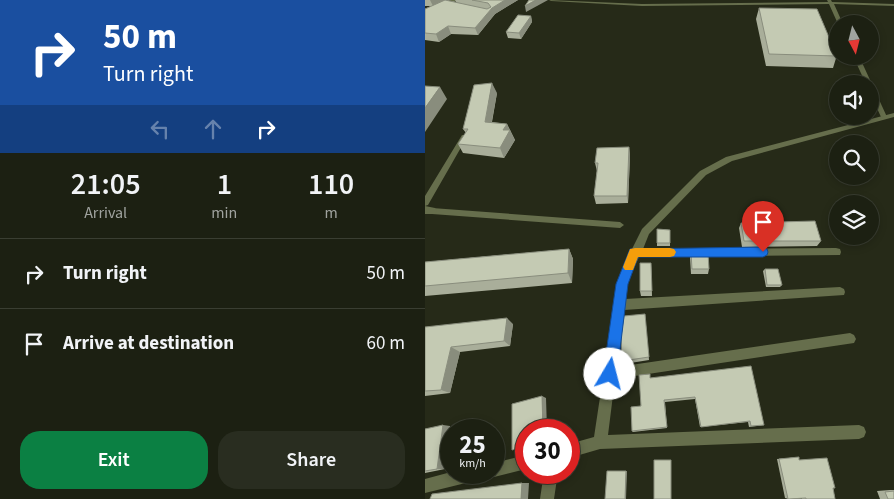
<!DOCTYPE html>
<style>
:root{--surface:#1c2012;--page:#292d20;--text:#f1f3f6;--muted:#a0a39f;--line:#3a3e32;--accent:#0b8043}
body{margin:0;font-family:"Source Sans 3",sans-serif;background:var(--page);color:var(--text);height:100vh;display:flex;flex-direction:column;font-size:19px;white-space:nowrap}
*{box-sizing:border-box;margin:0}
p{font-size:16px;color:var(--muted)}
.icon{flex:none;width:28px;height:28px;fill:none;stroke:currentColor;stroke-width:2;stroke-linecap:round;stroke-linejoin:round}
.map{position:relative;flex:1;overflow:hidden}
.details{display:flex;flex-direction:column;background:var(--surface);width:425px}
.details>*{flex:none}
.banner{background:#1a4fa0;color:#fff;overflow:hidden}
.needle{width:32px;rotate:173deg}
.fabs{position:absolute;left:404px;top:15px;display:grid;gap:10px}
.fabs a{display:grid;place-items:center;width:50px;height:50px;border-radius:50%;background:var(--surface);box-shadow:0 2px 8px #0003,0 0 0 1px var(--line);font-size:25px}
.speed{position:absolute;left:15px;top:419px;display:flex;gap:10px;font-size:25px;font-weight:700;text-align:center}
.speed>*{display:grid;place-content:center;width:65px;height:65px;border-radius:50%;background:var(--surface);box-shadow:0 2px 8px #0003,0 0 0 1px var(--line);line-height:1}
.speed small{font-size:12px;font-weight:400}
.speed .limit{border:8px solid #d22;background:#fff;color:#111}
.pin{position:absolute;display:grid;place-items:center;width:42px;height:42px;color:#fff;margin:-51px -21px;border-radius:50% 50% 50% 0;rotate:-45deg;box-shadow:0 0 5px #0007}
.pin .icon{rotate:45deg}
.me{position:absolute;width:55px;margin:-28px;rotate:8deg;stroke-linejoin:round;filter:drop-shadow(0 0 4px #0008)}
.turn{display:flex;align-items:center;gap:18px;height:105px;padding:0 20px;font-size:22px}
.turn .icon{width:65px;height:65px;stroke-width:2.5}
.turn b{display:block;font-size:35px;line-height:42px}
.lanes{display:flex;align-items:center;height:48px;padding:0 20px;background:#0003;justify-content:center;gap:25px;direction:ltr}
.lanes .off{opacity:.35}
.eta{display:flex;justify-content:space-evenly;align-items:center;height:85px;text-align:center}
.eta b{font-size:30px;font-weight:600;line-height:35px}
.cta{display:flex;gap:10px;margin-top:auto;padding:10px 20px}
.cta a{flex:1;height:58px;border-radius:20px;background:var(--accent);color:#fff;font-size:20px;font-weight:600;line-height:58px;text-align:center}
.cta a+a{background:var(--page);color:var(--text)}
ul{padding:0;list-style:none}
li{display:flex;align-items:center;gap:15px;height:70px;padding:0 20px;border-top:1px solid var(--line)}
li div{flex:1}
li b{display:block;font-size:19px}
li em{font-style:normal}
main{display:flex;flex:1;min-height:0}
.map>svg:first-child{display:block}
</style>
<main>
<section class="details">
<div class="banner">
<div class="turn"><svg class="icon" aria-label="right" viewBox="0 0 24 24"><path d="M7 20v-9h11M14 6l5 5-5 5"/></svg><div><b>50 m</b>Turn right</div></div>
<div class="lanes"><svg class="icon off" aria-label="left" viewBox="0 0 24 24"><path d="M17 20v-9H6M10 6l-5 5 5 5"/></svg><svg class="icon off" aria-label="ahead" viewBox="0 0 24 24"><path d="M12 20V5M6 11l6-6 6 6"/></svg><svg class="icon" aria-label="right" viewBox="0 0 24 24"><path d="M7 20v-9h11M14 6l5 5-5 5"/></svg></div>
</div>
<div class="eta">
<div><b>21:05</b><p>Arrival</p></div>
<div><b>1</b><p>min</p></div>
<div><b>110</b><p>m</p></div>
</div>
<ul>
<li><svg class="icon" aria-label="right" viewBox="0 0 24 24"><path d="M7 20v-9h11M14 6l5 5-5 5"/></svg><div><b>Turn right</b></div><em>50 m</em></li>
<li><svg class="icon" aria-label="arrive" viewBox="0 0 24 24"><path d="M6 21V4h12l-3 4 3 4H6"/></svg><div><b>Arrive at destination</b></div><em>60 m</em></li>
</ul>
<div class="cta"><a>Exit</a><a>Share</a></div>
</section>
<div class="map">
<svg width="469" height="499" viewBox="0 0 469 499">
<rect width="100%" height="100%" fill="#262a18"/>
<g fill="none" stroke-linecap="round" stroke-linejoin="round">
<path fill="#666e4c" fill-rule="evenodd" d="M124,0L217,4L403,2L402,0H406L407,2L469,4V6L409,4L418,24H413L404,4L217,6L126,1Z
M428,56H434L462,117L461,118L459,119L456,117L445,93V84H441Z
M37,135H39L42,137L3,205L0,206V196Z
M7,208L195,222L199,225L195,228L7,214L3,211Z"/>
<path fill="#666e4c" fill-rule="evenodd" d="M26,0H33L0,16V12Z
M469,113V117L307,161L281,175L224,234L218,249L411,248L415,249L416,252L415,255L214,257L202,284L200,299L415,287L419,289L420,292L419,295L199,310L192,367L425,333L429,335L431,339L429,343L190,379L183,435L434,425L439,427L441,432L439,437L434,439L175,449L144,458V444L169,437L192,284L205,255L204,253L207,249L217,229L275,171L301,157Z
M0,206L10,208L12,211L10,214H0Z
M101,455V469L69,477L63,474L62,477L57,479L0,493V479L26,472H69V463Z
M119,472H133L129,499H115Z"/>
</g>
<path fill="#a9ae9a" d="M0,0H22L31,2L30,0H93L70,14L53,35L26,34L14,42L0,40V9L6,6H0Z
M334,8L412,55L408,68L341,66L331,19Z
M106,16L107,22L96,39L83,38L81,32Z
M72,93L67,122L82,124L90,140L79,158L38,153L33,144L41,133L38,129Z
M204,147L205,156L203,203L171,204L169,196L172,171L170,163Z
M316,223L396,241L392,246L317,247L314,228Z
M232,229L245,230V246H232Z
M144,249L148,259L147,283L0,296V262Z
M266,253L284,269L283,274H266L265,258Z
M226,263L227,296H216L215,291Z
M340,269L357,285L355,287H341L338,271Z
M220,314L224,360L199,364L197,361Z
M88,324L85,346L35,352L25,393L0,396V327Z
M225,378L339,425L324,427L323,422L275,427L270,399L240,402L242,428L208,432L207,431Z
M25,426L20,469L0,473V429Z
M374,457V460L408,488L410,499H377V498L364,499L360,498L352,459Z
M465,490H469V499H455L452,491Z"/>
<path fill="#898d7d" d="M5,0H21L18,1L8,6Z
M80,0H93L70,14L53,35L50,28L67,8Z
M111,0H123L101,12L100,6Z
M106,16L107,22L96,39L94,33Z
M23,26L26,34L14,42L11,34Z
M67,83L72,93L65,131L60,122Z
M15,87L22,99L0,132V108Z
M82,124L90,140L79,158L75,148L78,130Z
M204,147L205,156L203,203L202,196Z
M144,249L148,259L147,283L143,273Z
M82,318L88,324L85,346L79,341Z
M26,347L35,352L25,393L16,390Z
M117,396L121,398L122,430H118Z
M18,425L25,426L20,469H12Z
M101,446V448L92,450H87Z
M201,471H202L201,499H200Z
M97,483H104L103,499H96Z"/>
<path fill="#c4cab3" stroke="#898d7d" d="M20,0L62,9L66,7L63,3L47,0H80L67,8L50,28L23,26L11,34L0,33V9Z
M104,0H111L100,6Z
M334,8L392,9L412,56L344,54Z
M93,15L106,16L94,33L81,32Z
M67,83L60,122L82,124L78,130H85L75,148L33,144L43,129H38L49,85Z
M0,86L15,87L0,108Z
M204,147L202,196H169L173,163H170L172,148Z
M390,221L396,241H319L316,223Z
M232,229L245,230V243H232Z
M144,249L143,273L0,286V262Z
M266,253H283L284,269H267Z
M215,263H226L227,291H215Z
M340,269H353L357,285H342Z
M220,314L224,357L197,361L196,336L199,316Z
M82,318L79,341L26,347L16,390L0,391V327Z
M326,366L339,425L326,426L325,421L276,427L270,397L239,400L242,427L207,431L206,407L216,406L214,375L225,374V378Z
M117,396L118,430H101V446L87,450V404Z
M18,425L12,469L0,471V429Z
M374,457V460L402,458L410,488H408L410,499H381V498L363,499L354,459Z
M229,460H246V499H229Z
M182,471H201L200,499H180Z
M97,483L96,499H5L7,494Z
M469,491V499H463L460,492Z"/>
<path fill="#1a73e8" stroke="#114b97" d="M338,247L342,249L343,252L342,255L338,257H213L203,284L192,374L190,379L185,381L180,379L178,374L191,284L205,249Z"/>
<path fill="#f59e0b" d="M210,248H245L249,249L251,252L249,256L245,257H213L208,270H200L198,267L205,249Z"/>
</svg>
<div class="fabs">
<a><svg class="needle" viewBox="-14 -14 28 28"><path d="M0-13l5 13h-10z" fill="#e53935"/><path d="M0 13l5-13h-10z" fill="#a0a39f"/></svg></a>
<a><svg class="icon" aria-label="sound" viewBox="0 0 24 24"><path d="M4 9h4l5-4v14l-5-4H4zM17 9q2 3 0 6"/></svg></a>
<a><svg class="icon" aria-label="search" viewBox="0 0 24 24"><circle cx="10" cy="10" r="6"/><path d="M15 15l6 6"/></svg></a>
<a><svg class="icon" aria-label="layers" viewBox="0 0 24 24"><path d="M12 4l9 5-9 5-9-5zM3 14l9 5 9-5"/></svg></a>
</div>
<div class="speed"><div>25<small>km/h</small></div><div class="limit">30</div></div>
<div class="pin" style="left:338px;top:252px;background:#d93025"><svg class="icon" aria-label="arrive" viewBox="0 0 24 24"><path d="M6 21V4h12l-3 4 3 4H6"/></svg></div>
<svg class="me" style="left:185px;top:374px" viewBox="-20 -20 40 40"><circle r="19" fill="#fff"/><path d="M0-13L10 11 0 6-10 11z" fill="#1a73e8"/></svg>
</div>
</main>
